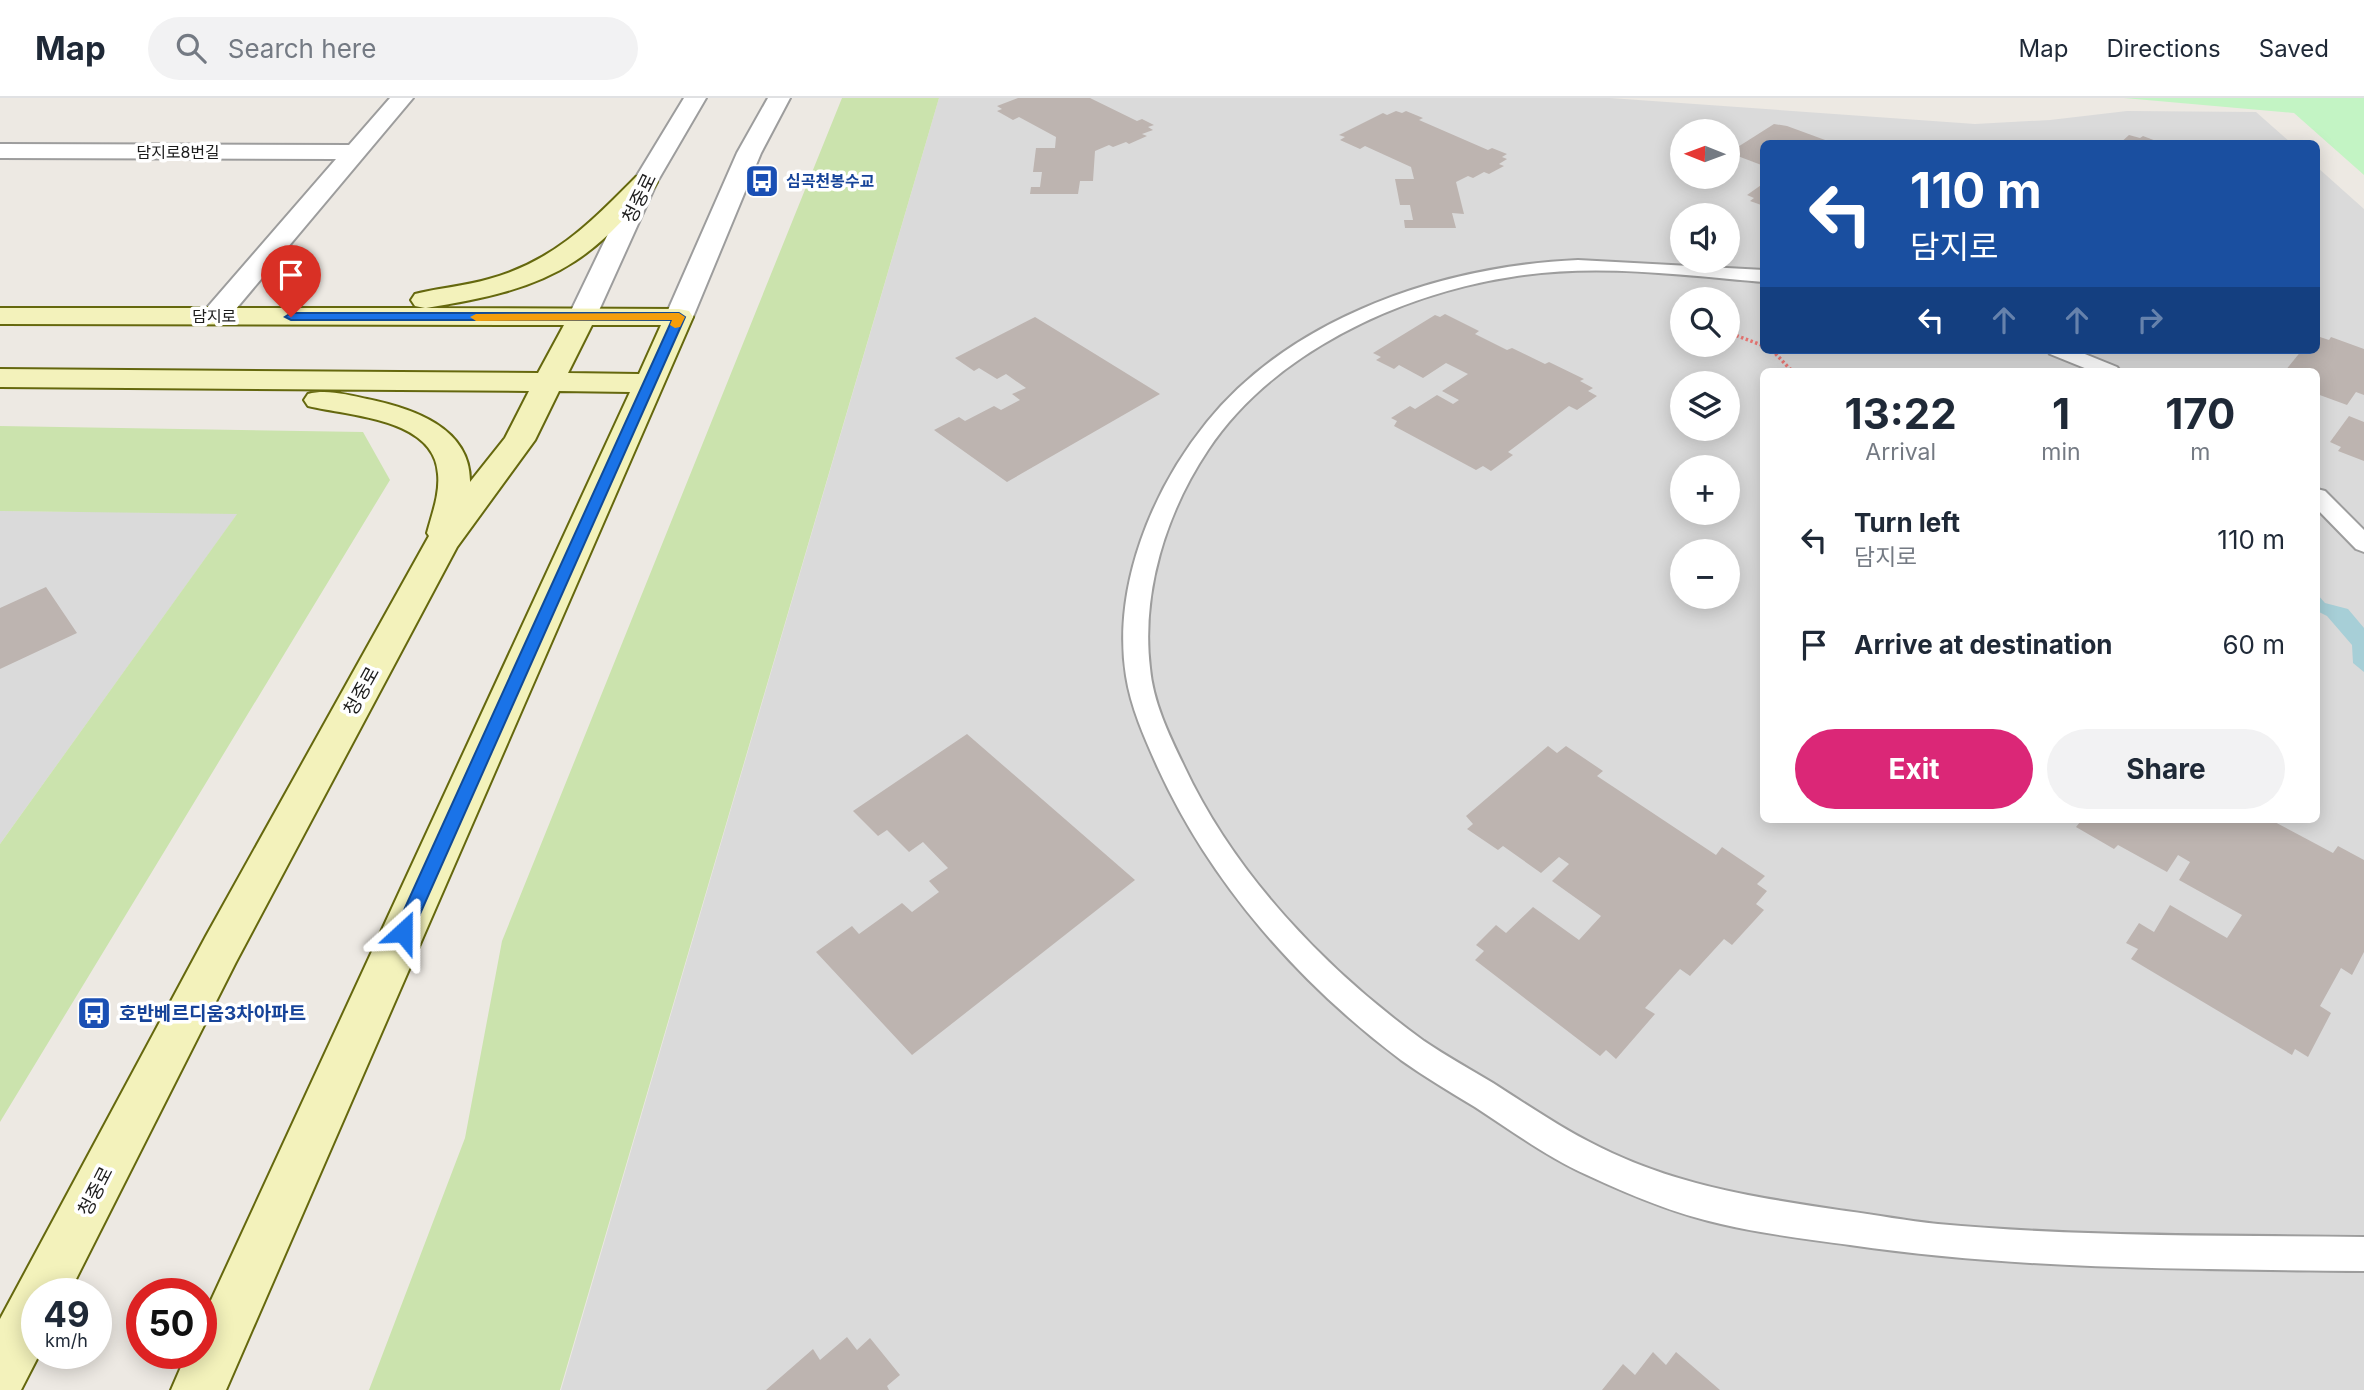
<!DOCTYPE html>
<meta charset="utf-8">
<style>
:root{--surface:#fff;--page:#f2f2f3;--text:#1f2937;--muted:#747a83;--line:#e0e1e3;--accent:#db2777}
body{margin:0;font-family:Inter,"Noto Sans KR",sans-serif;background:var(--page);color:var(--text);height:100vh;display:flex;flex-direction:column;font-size:26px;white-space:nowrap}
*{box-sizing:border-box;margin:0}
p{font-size:23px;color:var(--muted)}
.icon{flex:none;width:38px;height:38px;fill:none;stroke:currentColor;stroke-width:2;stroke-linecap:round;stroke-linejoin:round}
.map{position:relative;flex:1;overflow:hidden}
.sheet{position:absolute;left:1760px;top:270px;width:560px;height:455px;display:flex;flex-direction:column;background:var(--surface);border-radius:10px;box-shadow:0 4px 18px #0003}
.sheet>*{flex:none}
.hud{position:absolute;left:1760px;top:42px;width:560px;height:214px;border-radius:10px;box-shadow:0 4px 18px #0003;background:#1a4fa0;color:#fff;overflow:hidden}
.needle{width:46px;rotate:271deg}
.tools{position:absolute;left:1670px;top:21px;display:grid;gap:14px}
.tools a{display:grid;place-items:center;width:70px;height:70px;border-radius:50%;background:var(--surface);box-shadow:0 4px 18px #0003;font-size:35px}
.speed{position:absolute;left:21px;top:1180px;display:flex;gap:14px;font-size:35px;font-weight:700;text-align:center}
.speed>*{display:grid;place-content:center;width:91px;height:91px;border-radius:50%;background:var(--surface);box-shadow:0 4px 18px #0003;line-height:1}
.speed small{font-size:18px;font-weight:400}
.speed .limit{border:10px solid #d22;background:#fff;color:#111}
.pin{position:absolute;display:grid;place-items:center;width:60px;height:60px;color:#fff;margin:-72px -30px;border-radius:50% 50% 50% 0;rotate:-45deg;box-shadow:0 0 7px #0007}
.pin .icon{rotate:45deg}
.me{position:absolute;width:77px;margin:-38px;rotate:24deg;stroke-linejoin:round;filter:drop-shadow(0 0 5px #0008)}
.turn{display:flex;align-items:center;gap:24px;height:147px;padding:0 35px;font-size:32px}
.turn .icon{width:91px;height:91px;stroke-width:2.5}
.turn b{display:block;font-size:49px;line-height:60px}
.lanes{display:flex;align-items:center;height:66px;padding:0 35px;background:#0003;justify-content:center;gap:35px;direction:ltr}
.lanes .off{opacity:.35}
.eta{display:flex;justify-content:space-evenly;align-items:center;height:119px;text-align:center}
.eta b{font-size:42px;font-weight:700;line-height:49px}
.button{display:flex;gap:14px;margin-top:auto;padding:14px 35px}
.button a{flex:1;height:80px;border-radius:42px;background:var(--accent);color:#fff;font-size:28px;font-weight:700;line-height:80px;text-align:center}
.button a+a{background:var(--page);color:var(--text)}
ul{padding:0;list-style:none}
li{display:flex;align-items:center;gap:21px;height:105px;padding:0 35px}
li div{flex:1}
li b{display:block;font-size:26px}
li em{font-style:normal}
header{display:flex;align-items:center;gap:42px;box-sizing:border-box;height:98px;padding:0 35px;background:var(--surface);border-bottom:2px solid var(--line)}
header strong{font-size:33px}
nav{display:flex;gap:38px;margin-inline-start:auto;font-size:24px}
.search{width:490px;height:63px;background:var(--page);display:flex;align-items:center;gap:18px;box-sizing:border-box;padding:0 24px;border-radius:38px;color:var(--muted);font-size:26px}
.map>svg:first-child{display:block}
</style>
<header>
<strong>Map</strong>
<div class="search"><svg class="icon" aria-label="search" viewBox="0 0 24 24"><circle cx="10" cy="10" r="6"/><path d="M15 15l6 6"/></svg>Search here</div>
<nav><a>Map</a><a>Directions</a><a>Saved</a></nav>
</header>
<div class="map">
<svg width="2364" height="1292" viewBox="0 0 2364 1292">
<rect width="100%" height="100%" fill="#ede9e3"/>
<path fill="#dadada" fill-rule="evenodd" d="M939,0H1610L1975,26L2050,22L2127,13L2256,14L2291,45L1764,46V252H2317V69L2364,111V1292H561ZM1682,33H1727V79H1682ZM1682,117H1727V163H1682ZM1682,201H1727V247H1682ZM1764,273H2317V721H1764ZM1682,285H1727V331H1682ZM1682,369H1727V415H1682ZM1682,453H1727V499H1682Z
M0,413L238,415L0,746Z"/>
<path fill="#cbe3ad" d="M842,0H939L560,1292H369L465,1040L502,843Z
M0,328L363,334L390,382L0,1024V746L237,416L0,413Z"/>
<path fill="#c3f4c4" d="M2124,0H2364V77L2294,15Z"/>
<path fill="#a7cfd7" d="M2317,496L2325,505L2348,511L2364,530V574L2353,565L2352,547L2327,518L2317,513Z"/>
<path fill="#bdb4b0" d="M1018,0H1090L1137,23L1142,21L1154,27L1148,29L1153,32L1142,36L1147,38L1129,46L1126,44L1113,49L1109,47L1095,53L1093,83H1080L1078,96H1030L1031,89H1040L1042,74H1033L1036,50H1055L1056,39L1019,19L1013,22L997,13L1002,11L997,8Z
M1396,13L1402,15L1406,13L1423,20L1419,22L1488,52L1492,50L1507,56L1502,59L1507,61L1499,66L1504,68L1489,76L1484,74L1473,80L1468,78L1456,84L1464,116L1452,115L1456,130H1405L1404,122H1413L1410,107H1400L1395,81H1414L1411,69L1365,48L1360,51L1340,42L1345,39L1339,37L1383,15L1387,17Z
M1774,26L1787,28L1836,46H1764V68L1735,57L1739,54L1733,52Z
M2129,37L2140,40L2143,38L2164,46H2119Z
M1764,85V108L1750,103L1754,100L1747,97Z
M1445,216L1479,233L1475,236L1507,252L1512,250L1545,266L1549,264L1584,281L1580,283L1593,290L1588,293L1597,298L1577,312L1569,308L1508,354L1513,357L1491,373L1483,368L1476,372L1394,328L1397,323L1391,320L1410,308L1415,311L1437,297L1453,306L1459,302L1442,293L1468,276L1446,265L1423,280L1399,267L1394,271L1376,262L1381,259L1373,255L1435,217L1440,219Z
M1035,219L1160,296L1007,384L934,332L959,319L965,323L994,308L1001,312L1020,302L1012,296L1026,290L1006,276L997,281L979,270L974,273L955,260Z
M2317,238L2329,242L2331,239L2364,251V297L2356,294L2347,307L2317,296V273H2285L2302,252H2317Z
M2349,318L2364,324V363L2338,353L2341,349L2330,344Z
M46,489L77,535L0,571V510Z
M967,636L1135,782L912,957L816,854L852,828L859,836L902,805L912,814L939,794L929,783L948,770L923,744L909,754L887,732L878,738L853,713Z
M1548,648L1557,655L1566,648L1603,673L1597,678L1716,757L1722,749L1765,778L1757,786L1767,793L1756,806L1764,812L1732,847L1724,841L1690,878L1680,871L1645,910L1655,916L1616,961L1606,952L1600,958L1475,862L1484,853L1476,847L1496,827L1506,835L1533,809L1579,842L1601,818L1552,783L1569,766L1559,759L1541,775L1503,748L1498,752L1467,731L1473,726L1466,718Z
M2076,721H2269L2333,755L2338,748L2364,762V854L2352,877L2341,870L2320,908L2331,915L2308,959L2295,951L2292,957L2131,861L2138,851L2126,845L2139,825L2154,834L2170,807L2227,840L2242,817L2179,782L2190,764L2178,757L2167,774L2118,747L2114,751L2076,729L2080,724Z
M847,1239L857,1252L870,1240L900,1277L887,1288L889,1292H766L813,1251L820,1262Z
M1653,1254L1666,1267L1676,1254L1720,1292H1602L1623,1266L1635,1277Z"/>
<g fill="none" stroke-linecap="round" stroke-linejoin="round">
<g stroke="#9d9d9d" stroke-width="4">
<path id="service" d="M1578,162L1764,172V184C1680,177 1594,165 1511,179C1400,196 1272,255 1208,352C1166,415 1141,494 1150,570C1153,604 1169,637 1184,668C1235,777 1326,872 1424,943C1446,958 1470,971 1493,985C1532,1010 1570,1036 1612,1055C1688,1090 1765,1101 1846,1113C1877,1117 1907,1123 1938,1126C2079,1139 2222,1137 2364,1139V1173C2192,1171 2021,1172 1850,1147C1807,1141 1763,1136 1721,1126C1675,1116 1630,1097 1587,1077C1547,1059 1512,1033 1475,1009C1450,994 1425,979 1401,962C1300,886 1211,786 1158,670C1145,641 1131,610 1126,578C1112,489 1152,392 1207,324C1294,217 1445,168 1578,162Z
M2047,252H2075L2117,269L2120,273H2092L2050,256Z
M2317,391L2325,393L2364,432V454L2356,451L2317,411Z"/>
</g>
<g stroke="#9d9d9d" stroke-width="4">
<path id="minor" d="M390,0H413L225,224L215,226L205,224L201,218L205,212L336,61L0,60V46L349,47Z"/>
</g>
<g stroke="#9d9d9d" stroke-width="4">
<path id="tertiary" d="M684,0H706L657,84L596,219L592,225L582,227L572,225L568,219L633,84Z
M768,0H790L761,55L693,219L689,225L679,227L669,225L665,219L737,55Z"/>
</g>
<g stroke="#65680e" stroke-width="4">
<path id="secondary" d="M645,77L654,79L657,84L654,89C629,115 605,144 575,163C531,192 477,202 426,210L679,211L689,213L693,219L226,1292H171L187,1255H201V1224L630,294L559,293L535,342L457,449L236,864L69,1195H37V1255H40L21,1292H0V1221L206,838L429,438L427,435C432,416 440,396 438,376C435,320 349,318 308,308L304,302L308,296C327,291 348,297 367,301C411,310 471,329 470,384L505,340L529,293L0,289V271L538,275L564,227L0,226V210H425L415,208L411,202L415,196C439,190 465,188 489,181C554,163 590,125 636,79ZM592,227H661L639,276L568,275Z"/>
</g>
<path stroke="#ec7875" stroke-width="3.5" stroke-dasharray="2.5 2.5" stroke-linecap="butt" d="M1727,234L1764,248
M1772,252L1790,271L1802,273"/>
<use href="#service" fill="#fff" fill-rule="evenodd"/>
<use href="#minor" fill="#fff" fill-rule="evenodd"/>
<use href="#tertiary" fill="#fff" fill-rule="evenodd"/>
<use href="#secondary" fill="#f3f2bb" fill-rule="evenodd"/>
</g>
<path fill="#1a73e8" stroke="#114b97" stroke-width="2" d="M679,215L685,219L412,834L409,839L403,841L397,839L394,834L672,222H291L285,219L291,215Z"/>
<path fill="#f59e0b" d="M679,215L685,219L680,229L675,230L670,227L672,222L476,223L470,219L476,216Z"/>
<defs>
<g id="bus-square" transform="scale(1.75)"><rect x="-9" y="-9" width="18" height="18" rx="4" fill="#1a4fb4" stroke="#fff"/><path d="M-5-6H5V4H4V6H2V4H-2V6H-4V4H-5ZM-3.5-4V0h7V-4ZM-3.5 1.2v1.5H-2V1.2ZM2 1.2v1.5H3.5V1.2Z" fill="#fff"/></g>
</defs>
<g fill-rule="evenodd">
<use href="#bus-square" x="762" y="83"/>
<use href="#bus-square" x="94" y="915"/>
</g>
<g text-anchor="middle" stroke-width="7" stroke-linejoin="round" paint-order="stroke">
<g font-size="16" fill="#1c1c1c" stroke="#fff">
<text x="178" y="60">담지로8번길</text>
<text x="214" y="224">담지로</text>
</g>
<g font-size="16" font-weight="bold" fill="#164399" stroke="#fff" text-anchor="start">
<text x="786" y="89">심곡천봉수교</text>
</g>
<g font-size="19" fill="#1c1c1c" stroke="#fff">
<text transform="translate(639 100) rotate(-64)" y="7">청중로</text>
<text transform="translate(361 593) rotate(-61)" y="7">청중로</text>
<text transform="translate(95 1093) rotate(-63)" y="7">청중로</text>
</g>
<g font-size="19" font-weight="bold" fill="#164399" stroke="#fff" text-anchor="start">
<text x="119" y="922">호반베르디움3차아파트</text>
</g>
</g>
</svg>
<div class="tools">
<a><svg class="needle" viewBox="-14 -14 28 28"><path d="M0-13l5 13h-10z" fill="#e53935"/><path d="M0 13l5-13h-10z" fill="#747a83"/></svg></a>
<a><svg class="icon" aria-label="sound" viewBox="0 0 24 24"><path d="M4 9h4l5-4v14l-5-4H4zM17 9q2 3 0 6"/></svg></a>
<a><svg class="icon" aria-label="search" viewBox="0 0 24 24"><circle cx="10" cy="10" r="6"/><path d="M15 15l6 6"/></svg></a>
<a><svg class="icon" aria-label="layers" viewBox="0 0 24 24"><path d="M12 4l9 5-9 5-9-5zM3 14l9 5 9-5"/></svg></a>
<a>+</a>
<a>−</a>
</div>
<div class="speed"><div>49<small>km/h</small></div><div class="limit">50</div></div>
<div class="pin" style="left:291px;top:219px;background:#d93025"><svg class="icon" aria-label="arrive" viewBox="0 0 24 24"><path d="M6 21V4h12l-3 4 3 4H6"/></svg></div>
<svg class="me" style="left:403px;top:834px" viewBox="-20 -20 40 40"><path d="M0-17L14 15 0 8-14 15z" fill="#1a73e8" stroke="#fff" stroke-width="4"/></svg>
<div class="hud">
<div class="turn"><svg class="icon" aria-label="left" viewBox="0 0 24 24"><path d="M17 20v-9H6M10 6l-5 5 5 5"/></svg><div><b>110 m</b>담지로</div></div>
<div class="lanes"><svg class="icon" aria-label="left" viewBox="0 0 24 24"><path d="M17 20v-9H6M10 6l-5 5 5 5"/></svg><svg class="icon off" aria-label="ahead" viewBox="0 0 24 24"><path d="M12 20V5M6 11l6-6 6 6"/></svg><svg class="icon off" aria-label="ahead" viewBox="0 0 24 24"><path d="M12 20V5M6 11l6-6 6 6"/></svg><svg class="icon off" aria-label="right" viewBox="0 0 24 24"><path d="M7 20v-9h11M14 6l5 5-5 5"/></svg></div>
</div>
<section class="sheet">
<div class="eta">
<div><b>13:22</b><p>Arrival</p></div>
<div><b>1</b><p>min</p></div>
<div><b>170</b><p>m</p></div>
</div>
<ul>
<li><svg class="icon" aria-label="left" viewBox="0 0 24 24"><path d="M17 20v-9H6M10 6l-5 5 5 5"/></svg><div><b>Turn left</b><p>담지로</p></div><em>110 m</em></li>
<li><svg class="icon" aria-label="arrive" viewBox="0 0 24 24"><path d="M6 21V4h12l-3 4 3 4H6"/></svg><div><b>Arrive at destination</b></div><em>60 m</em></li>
</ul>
<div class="button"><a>Exit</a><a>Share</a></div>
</section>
</div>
